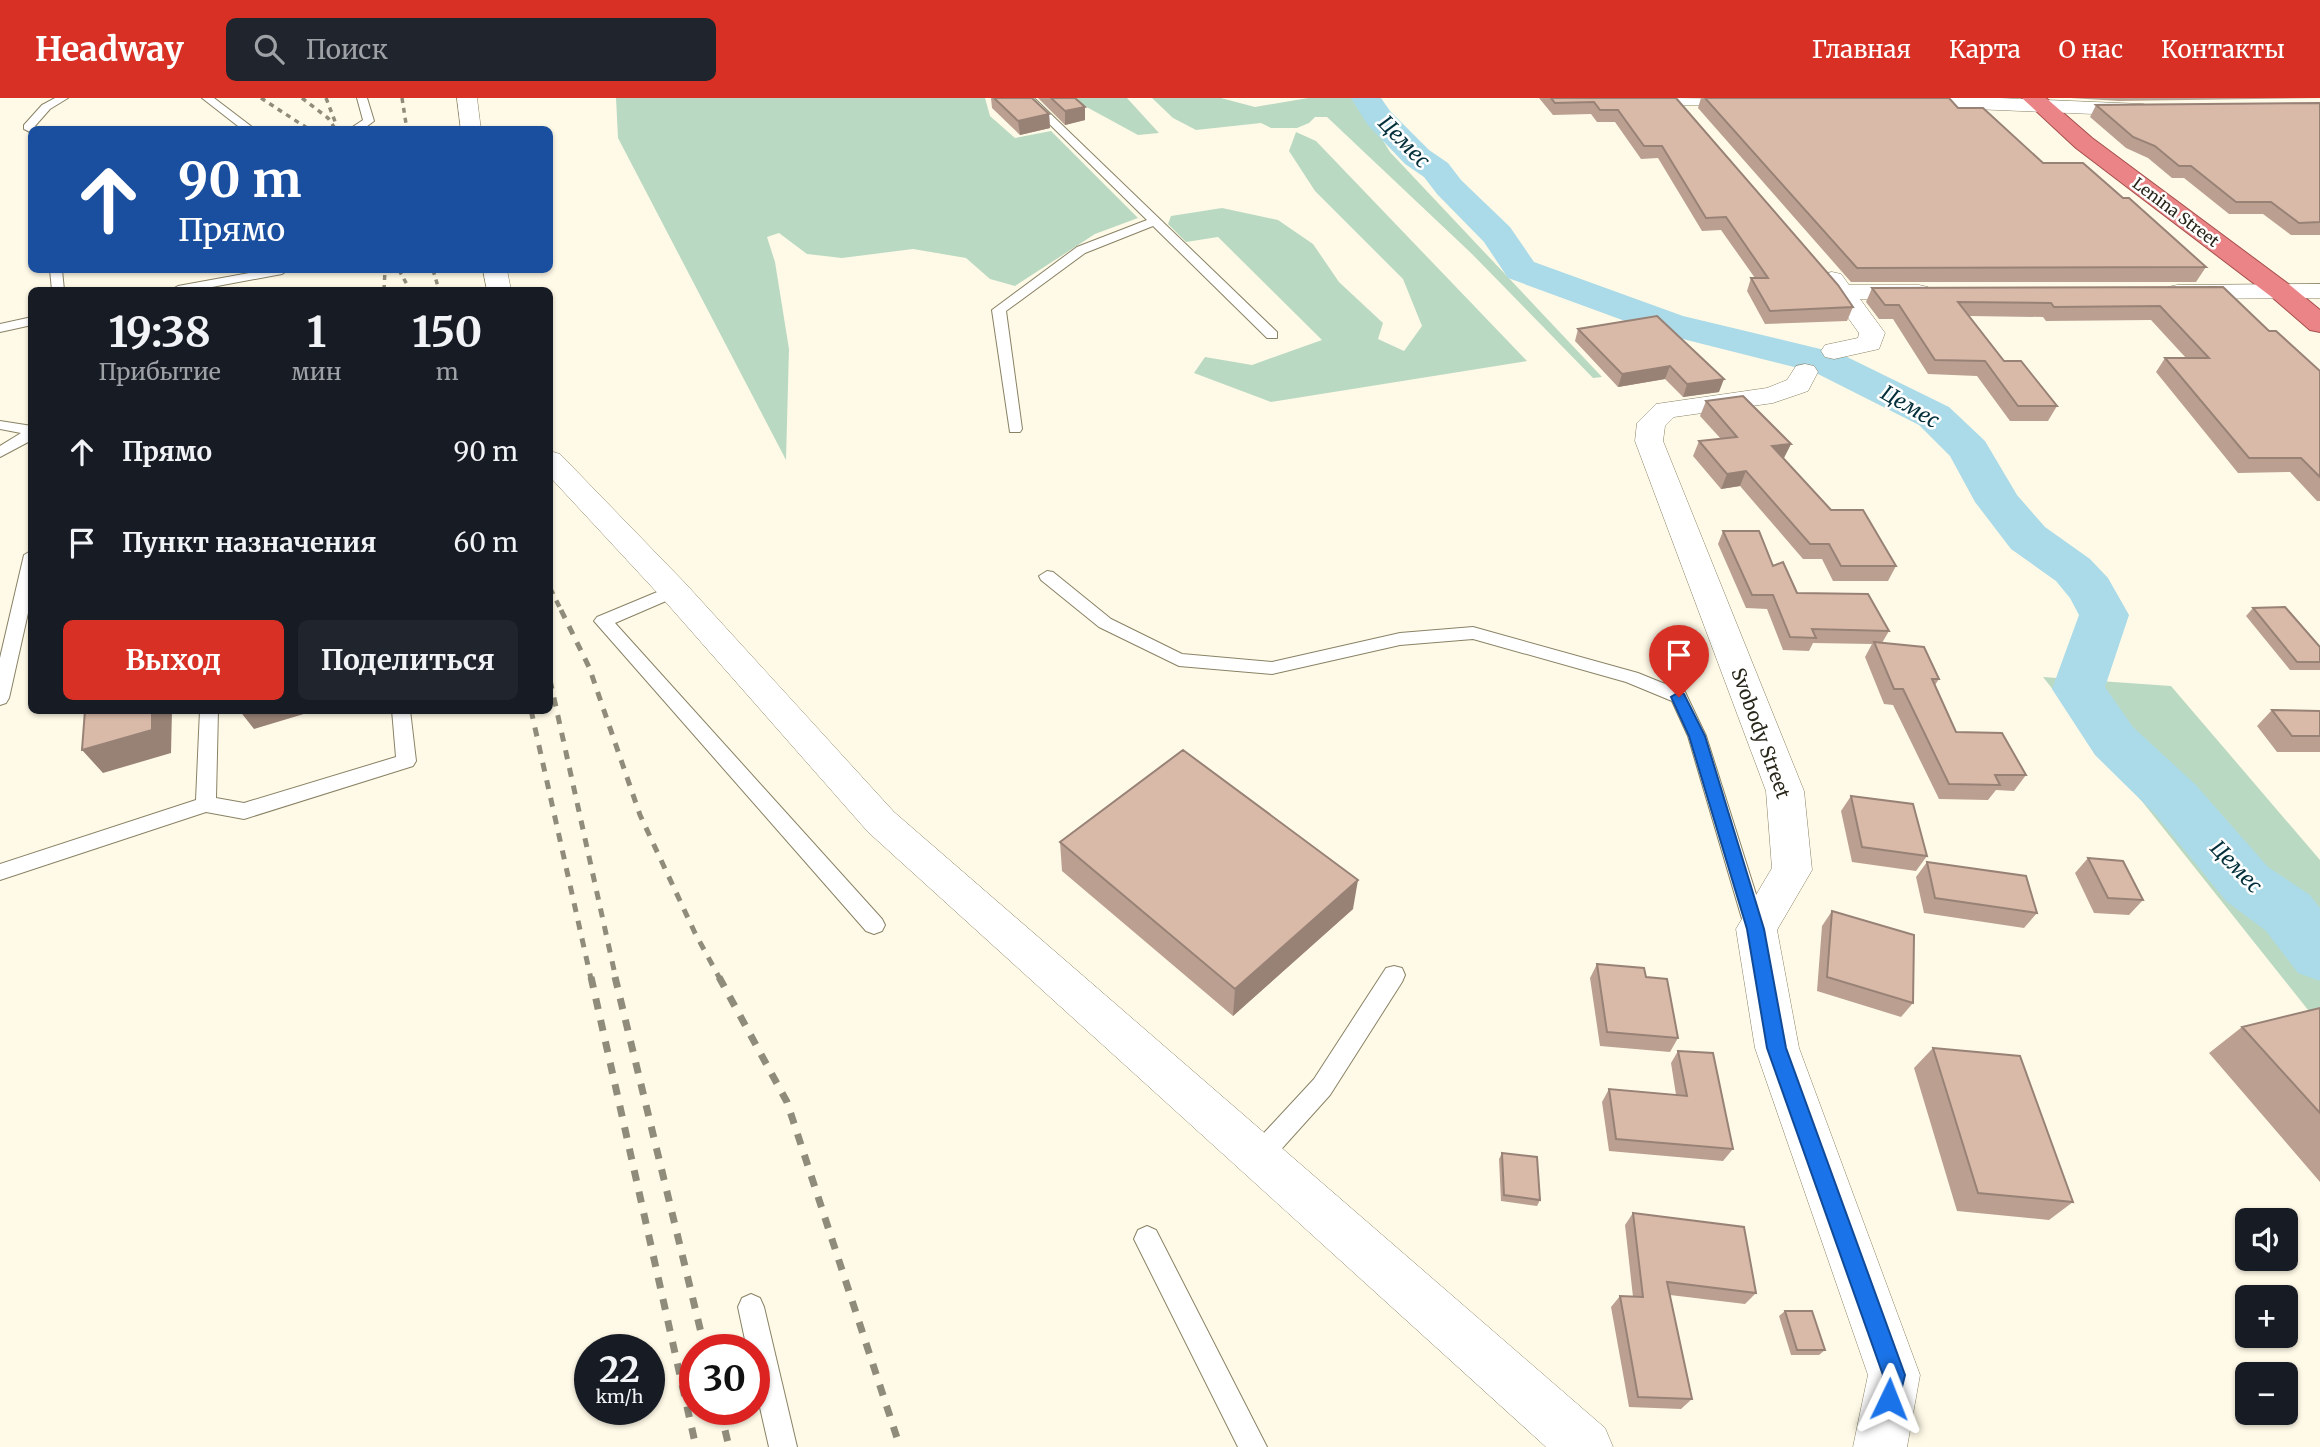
<!DOCTYPE html>
<html lang="ru">
<meta charset="utf-8">
<style>
:root{--surface:#171b24;--page:#20242c;--text:#f1f3f6;--muted:#9ea1a6;--accent:#d93025}
body{margin:0;font-family:Merriweather,serif;background:var(--page);color:var(--text);height:100vh;display:flex;flex-direction:column;font-size:26px;white-space:nowrap}
*{box-sizing:border-box;margin:0}
p{font-size:23px;color:var(--muted)}
.icon{flex:none;width:38px;height:38px;fill:none;stroke:currentColor;stroke-width:2;stroke-linecap:round;stroke-linejoin:round}
.map{position:relative;flex:1;overflow:hidden}
.drawer{position:absolute;left:28px;top:189px;width:525px;height:427px;display:flex;flex-direction:column;background:var(--surface);border-radius:10px;box-shadow:0 2px 5px #0004}
.drawer>*{flex:none}
.hud{position:absolute;left:28px;top:28px;width:525px;height:147px;border-radius:10px;box-shadow:0 2px 5px #0004;background:#1a4fa0;color:#fff;overflow:hidden}
.controls{position:absolute;left:2235px;top:1110px;display:grid;gap:14px}
.controls a{display:grid;place-items:center;width:63px;height:63px;border-radius:10px;background:var(--surface);box-shadow:0 2px 5px #0004;font-size:35px}
.speed{position:absolute;left:574px;top:1236px;display:flex;gap:14px;font-size:35px;font-weight:700;text-align:center}
.speed>*{display:grid;place-content:center;width:91px;height:91px;border-radius:50%;background:var(--surface);box-shadow:0 2px 5px #0004;line-height:1}
.speed small{font-size:18px;font-weight:400}
.speed .limit{border:10px solid #d22;background:#fff;color:#111}
.pin{position:absolute;display:grid;place-items:center;width:60px;height:60px;color:#fff;margin:-72px -30px;border-radius:50% 50% 50% 0;rotate:-45deg;box-shadow:0 0 7px #0007}
.pin .icon{rotate:45deg}
.me{position:absolute;width:77px;margin:-38px;rotate:2deg;stroke-linejoin:round;filter:drop-shadow(0 0 5px #0008)}
.turn{display:flex;align-items:center;gap:24px;height:147px;padding:0 35px;font-size:32px}
.turn .icon{width:91px;height:91px;stroke-width:2.5}
.turn b{display:block;font-size:49px;line-height:60px}
.eta{display:flex;justify-content:space-evenly;align-items:center;height:119px;text-align:center}
.eta b{font-size:42px;font-weight:700;line-height:49px}
.primary-button{display:flex;gap:14px;margin-top:auto;padding:14px 35px}
.primary-button a{flex:1;height:80px;border-radius:10px;background:var(--accent);color:#fff;font-size:28px;font-weight:700;line-height:80px;text-align:center}
.primary-button a+a{background:var(--page);color:var(--text)}
ul{padding:0;list-style:none}
li{display:flex;align-items:center;gap:21px;height:91px;padding:0 35px}
li div{flex:1}
li b{display:block;font-size:26px}
li em{font-style:normal}
header{display:flex;align-items:center;gap:42px;box-sizing:border-box;height:98px;padding:0 35px;background:var(--accent);color:#fff}
header strong{font-size:33px}
nav{display:flex;gap:38px;margin-inline-start:auto;font-size:24px}
.search{width:490px;height:63px;background:var(--page);display:flex;align-items:center;gap:18px;box-sizing:border-box;padding:0 24px;border-radius:10px;color:var(--muted);font-size:26px}
.map>svg:first-child{display:block}
</style>
<header>
<strong>Headway</strong>
<div class="search"><svg class="icon" aria-label="search" viewBox="0 0 24 24"><circle cx="10" cy="10" r="6"/><path d="M15 15l6 6"/></svg>Поиск</div>
<nav><a>Главная</a><a>Карта</a><a>О нас</a><a>Контакты</a></nav>
</header>
<div class="map">
<svg width="2320" height="1349" viewBox="0 0 2320 1349">
<rect width="100%" height="100%" fill="#fffae7"/>
<path fill="#bad9c2" d="M616,0H985L990,18L1015,40L1051,33L1138,120L1095,136L1015,188L990,181L966,160L913,151L842,160L807,156L779,135L767,139L775,164L789,251L786,362L618,40Z
M1070,0H1127L1159,35L1138,37Z
M1152,0H1221L1255,9L1308,0H1357L1390,54L1602,279L1593,280L1472,156L1327,19H1315L1309,25L1297,30H1271L1261,25L1196,32L1173,20Z
M1296,34L1316,43L1527,263L1271,304L1194,275L1205,259L1252,267L1322,242L1218,139L1186,144L1168,126L1171,118L1222,110L1278,122L1313,146L1339,184L1383,225L1378,241L1404,253L1422,228L1403,181L1315,93L1289,53Z
M2043,579L2171,588L2320,762V927Z"/>
<g fill="none" stroke-linecap="round" stroke-linejoin="round">
<path fill="#abdae8" fill-rule="evenodd" d="M1351,0H1381L1390,13L1429,52L1448,65L1461,82L1510,129L1534,164L1683,218L1841,256L1949,309L1985,343L2017,397L2045,429L2090,461L2108,480L2129,517L2105,589L2133,629L2195,686L2268,769L2310,797L2320,810V883L2298,875L2266,833L2226,803L2155,716L2095,657L2052,591L2079,517L2070,500L2056,483L2011,451L1975,404L1950,358L1919,327L1814,274L1655,234L1508,180L1484,144L1437,96L1424,79L1405,66L1367,26Z"/>
<g stroke="#898265" stroke-width="2">
<path id="service" d="M55,0H68L50,11L35,28L38,32H32V35L24,31V27L42,7Z
M202,0H214L256,32H243Z
M357,0H367L374,23L362,32H348L363,22Z
M1023,0H1034L1277,234V240H1267L1153,128L1085,155L1006,213L1022,331L1020,334H1010L992,212L1077,149L1147,122Z
M50,172H62L64,192H52Z
M265,172H288L282,176L196,192H171L178,188Z
M32,219V227L0,234V226Z
M0,323L32,328V342L0,359V348L21,335L0,331Z
M32,452V497L9,600L6,605L0,607V560L24,457Z
M1047,473L1053,474L1111,521L1182,556L1272,564L1400,535L1473,529L1638,575L1685,594L1706,638L1767,831L1764,837L1756,840L1748,837L1745,831L1688,638L1672,603L1626,584L1473,541L1400,547L1272,576L1179,568L1099,529L1041,482L1039,478Z
M674,487L680,489L682,493L680,497L615,525L882,821L885,827L882,833L874,836L866,833L594,523L597,519Z
M200,612H218L216,700L244,705L396,659L392,612H410L416,663L413,668L244,721L206,714L0,782V766L196,702Z
M1394,868L1402,870L1405,877L1402,884L1330,997L1268,1066L1259,1069L1250,1066L1247,1058L1250,1050L1314,981L1386,870Z
M1147,1128L1156,1132L1267,1349H1238L1134,1141L1138,1132Z
M751,1196L760,1200L764,1209L797,1349H769L754,1283V1251H747L738,1209L742,1200Z"/>
</g>
<g stroke="#898265" stroke-width="1">
<path id="minor" d="M457,0H477L481,32H461Z
M1891,0H1999L2143,6L2150,8L2153,12L2150,16L2143,18L1900,8L1893,6Z
M1665,1L1666,0L1761,1L1758,5L1751,7H1675L1668,5Z
M483,172H507L511,192H487Z
M1832,174L1841,176L1849,187H1919L1928,189L1931,194L1928,199L1919,201H1860L1885,235L1879,251L1834,261L1825,259L1821,253L1825,247L1858,240L1859,235L1820,181L1823,176Z
M2320,186V200L2177,201L2168,199L2165,194L2168,189L2177,187Z
M1805,266L1814,268L1818,274L1808,293L1773,305L1674,319L1665,328L1663,343L1804,693L1812,772L1777,832L1799,950L1920,1277L1907,1349H1853L1868,1277L1755,950L1736,831L1772,770L1766,693L1635,343L1637,325L1656,306L1767,290L1787,282L1796,268Z
M550,353L560,356L685,485L894,714L1605,1330L1613,1349H1546L868,734L663,501L550,379Z"/>
</g>
<g stroke="#a44f4d" stroke-width="2">
<path id="trunk" d="M2022,0H2046L2092,40L2291,188L2320,212V234L2310,232L2273,200L2076,50Z"/>
</g>
<use href="#service" fill="#fff" fill-rule="evenodd"/>
<use href="#minor" fill="#fff" fill-rule="evenodd"/>
<use href="#trunk" fill="#eb8486" fill-rule="evenodd"/>
<path stroke="#908c7c" stroke-width="3.5" stroke-dasharray="5 5" stroke-linecap="butt" d="M261,0L310,32
M302,0L328,20L336,32
M326,0L336,26
M402,0L407,32
M399,172L410,192
M433,172L439,192
M384,192L385,172"/>
<path stroke="#908c7c" stroke-width="4.5" stroke-dasharray="7 7" stroke-linecap="butt" d="M550,490L562,514"/>
<path stroke="#908c7c" stroke-width="5" stroke-dasharray="9 9" stroke-linecap="butt" d="M561,512L589,569L640,717L695,835L720,881
M550,582L616,881
M531,612L591,881"/>
<path stroke="#908c7c" stroke-width="7" stroke-dasharray="11 11" stroke-linecap="butt" d="M591,879L696,1349
M615,879L705,1251
M719,879L787,1004L900,1349
M720,1311L729,1349"/>
</g>
<path fill="#bba091" d="M991,0H1032L1049,16L1050,30L1020,37L992,10Z
M1038,0H1075L1085,22L1065,27Z
M1539,0H1676L1853,209L1847,223L1765,226L1747,193L1751,180H1755L1721,132L1702,133L1658,60L1641,61L1615,24H1597L1591,16L1553,17Z
M1701,0H1949L1958,10L2043,65L2123,100L2206,169L2196,184H1851L1698,10Z
M2071,0H2320L2119,3Z
M2320,5V137H2291L2263,116H2229L2184,80H2172L2148,60L2126,50L2090,19L2096,7Z
M2223,189L2269,233L2320,273V403H2317L2290,374L2238,375L2156,274L2165,260H2186L2151,222L2046,223L2043,219L1969,218L2004,263L2057,308L2048,323H2010L1977,278L1928,276L1893,221H1879L1866,204L1872,190Z
M1657,218L1719,294L1683,299L1665,281L1618,289L1575,243L1578,231Z
M1706,303L1791,346L1783,360L1831,412L1896,468L1888,483H1833L1822,461H1803L1740,388L1721,391L1693,358L1699,343L1721,341L1700,318Z
M1723,433L1773,468L1797,495L1889,533L1882,545L1939,581L1935,587L1956,634L2026,677L2014,693L1996,692L1988,702L1939,701L1893,607L1884,606L1865,559L1872,546L1813,545L1809,553L1783,552L1767,511L1746,510L1718,446Z
M2253,510L2320,549V572H2290L2246,518Z
M2272,612L2320,613V654H2277L2257,628Z
M1851,698L1927,758L1916,773L1852,764L1841,713Z
M1060,744L1353,811L1233,918L1062,773Z
M2088,760L2143,802L2129,817L2094,815L2075,775Z
M1927,764L2037,815L2024,830L1924,815L1916,779Z
M1832,813L1913,905L1901,919L1817,893L1822,828Z
M1597,866L1646,879L1678,940L1670,954L1600,948L1590,880Z
M2320,910V1084L2209,955L2242,929Z
M1933,950L2073,1104L2049,1122L1957,1113L1914,970Z
M1678,953L1733,1051L1723,1063L1609,1053L1602,1004L1609,991L1676,997L1671,965Z
M1502,1055L1540,1102L1537,1108L1501,1103L1499,1061Z
M1633,1115L1756,1195L1745,1206L1670,1197L1692,1301L1681,1311L1629,1309L1611,1209L1620,1198L1633,1199L1625,1127Z
M1785,1213L1825,1252L1819,1257H1791L1779,1218Z"/>
<path fill="#988276" d="M1085,9V22L1065,27V13Z
M1049,16L1050,30L1020,37L1018,23Z
M1670,268L1665,281L1618,289L1622,276Z
M1724,281L1719,294L1683,299L1687,286Z
M1791,346L1784,360L1766,363L1772,348Z
M1746,373L1740,388L1721,391L1727,376Z
M152,612H172L171,655L103,675L82,652Z
M239,612H317L254,631Z
M1358,782L1353,811L1233,918L1235,891Z"/>
<path fill="#d9baa9" stroke="#988276" stroke-width="2" d="M994,0H1032L1049,16L1018,23Z
M1051,0H1075L1085,9L1065,13Z
M1551,0H1676L1838,187L1853,209L1770,213L1751,180H1768L1726,119L1706,120L1662,48H1644L1618,12H1600L1594,4L1555,5Z
M1705,0H1949L1958,10H1983L2043,65H2083L2123,100H2129L2206,169L1857,170Z
M2320,5V124L2299,125L2271,104H2236L2191,68H2179L2155,48L2133,39L2096,7Z
M2223,189L2269,233H2276L2320,273V379L2301,360H2249L2165,260H2209L2160,208L2054,209L2051,205L1958,204L2004,263H2021L2057,308H2018L1985,263L1935,262L1899,207H1885L1872,190Z
M1657,218L1724,281L1687,286L1670,268L1622,276L1578,231Z
M1743,298L1791,346L1772,348L1831,412H1863L1896,468H1841L1829,446H1810L1746,373L1727,376L1699,343L1737,339L1706,303Z
M1723,433H1759L1773,468L1783,464L1797,495L1868,496L1889,533L1812,531L1816,540L1790,539L1773,497H1752Z
M2285,509L2320,549V564H2297L2253,510Z
M1874,544L1924,549L1939,581H1932L1956,634L2002,635L2026,677H1995L2000,687L1949,686L1903,591H1894Z
M85,612H152V632L82,652Z
M2272,612L2320,613V638H2292Z
M1183,652L1358,782L1235,891L1060,744Z
M1851,698L1913,706L1927,758L1862,749Z
M2088,760L2123,763L2143,802L2108,800Z
M1927,764L2026,778L2037,815L1935,800Z
M1832,813L1914,837L1913,905L1827,879Z
M1597,866L1644,870L1646,879L1667,881L1678,940L1607,934Z
M2320,910V1015L2242,929Z
M1933,950L2020,958L2073,1104L1978,1095Z
M1678,953L1713,955L1733,1051L1616,1041L1609,991L1687,998Z
M1502,1055L1537,1059L1540,1102L1504,1097Z
M1633,1115L1744,1129L1756,1195L1667,1184L1692,1301L1638,1299L1620,1198L1643,1199Z
M1785,1213H1812L1825,1252H1797Z"/>
<path fill="#1a73e8" stroke="#114b97" stroke-width="2" d="M1679,594L1684,596L1705,638L1764,831L1786,950L1905,1277L1897,1309L1889,1312L1881,1309L1878,1301L1883,1277L1767,950L1747,831L1689,638L1671,599Z"/>
<g text-anchor="middle" stroke-width="5" stroke-linejoin="round" paint-order="stroke">
<g font-size="16" fill="#29261a" stroke="#fff">
<text transform="translate(2176 114) rotate(37)" y="6">Lenina Street</text>
</g>
<g font-size="19" fill="#29261a" stroke="#fff">
<text transform="translate(1761 635) rotate(70)" y="7">Svobody Street</text>
</g>
<g font-size="21" font-style="italic" fill="#022f3a" stroke="#fff">
<text transform="translate(1404 44) rotate(46)" y="7">Цемес</text>
<text transform="translate(1910 309) rotate(30)" y="7">Цемес</text>
<text transform="translate(2236 769) rotate(46)" y="7">Цемес</text>
</g>
</g>
</svg>
<div class="controls">
<a><svg class="icon" aria-label="sound" viewBox="0 0 24 24"><path d="M4 9h4l5-4v14l-5-4H4zM17 9q2 3 0 6"/></svg></a>
<a>+</a>
<a>−</a>
</div>
<div class="speed"><div>22<small>km/h</small></div><div class="limit">30</div></div>
<div class="pin" style="left:1679px;top:599px;background:#d93025"><svg class="icon" aria-label="arrive" viewBox="0 0 24 24"><path d="M6 21V4h12l-3 4 3 4H6"/></svg></div>
<svg class="me" style="left:1889px;top:1301px" viewBox="-20 -20 40 40"><path d="M0-17L14 15 0 8-14 15z" fill="#1a73e8" stroke="#fff" stroke-width="4"/></svg>
<div class="hud">
<div class="turn"><svg class="icon" aria-label="ahead" viewBox="0 0 24 24"><path d="M12 20V5M6 11l6-6 6 6"/></svg><div><b>90 m</b>Прямо</div></div>
</div>
<section class="drawer">
<div class="eta">
<div><b>19:38</b><p>Прибытие</p></div>
<div><b>1</b><p>мин</p></div>
<div><b>150</b><p>m</p></div>
</div>
<ul>
<li><svg class="icon" aria-label="ahead" viewBox="0 0 24 24"><path d="M12 20V5M6 11l6-6 6 6"/></svg><div><b>Прямо</b></div><em>90 m</em></li>
<li><svg class="icon" aria-label="arrive" viewBox="0 0 24 24"><path d="M6 21V4h12l-3 4 3 4H6"/></svg><div><b>Пункт назначения</b></div><em>60 m</em></li>
</ul>
<div class="primary-button"><a>Выход</a><a>Поделиться</a></div>
</section>
</div>
